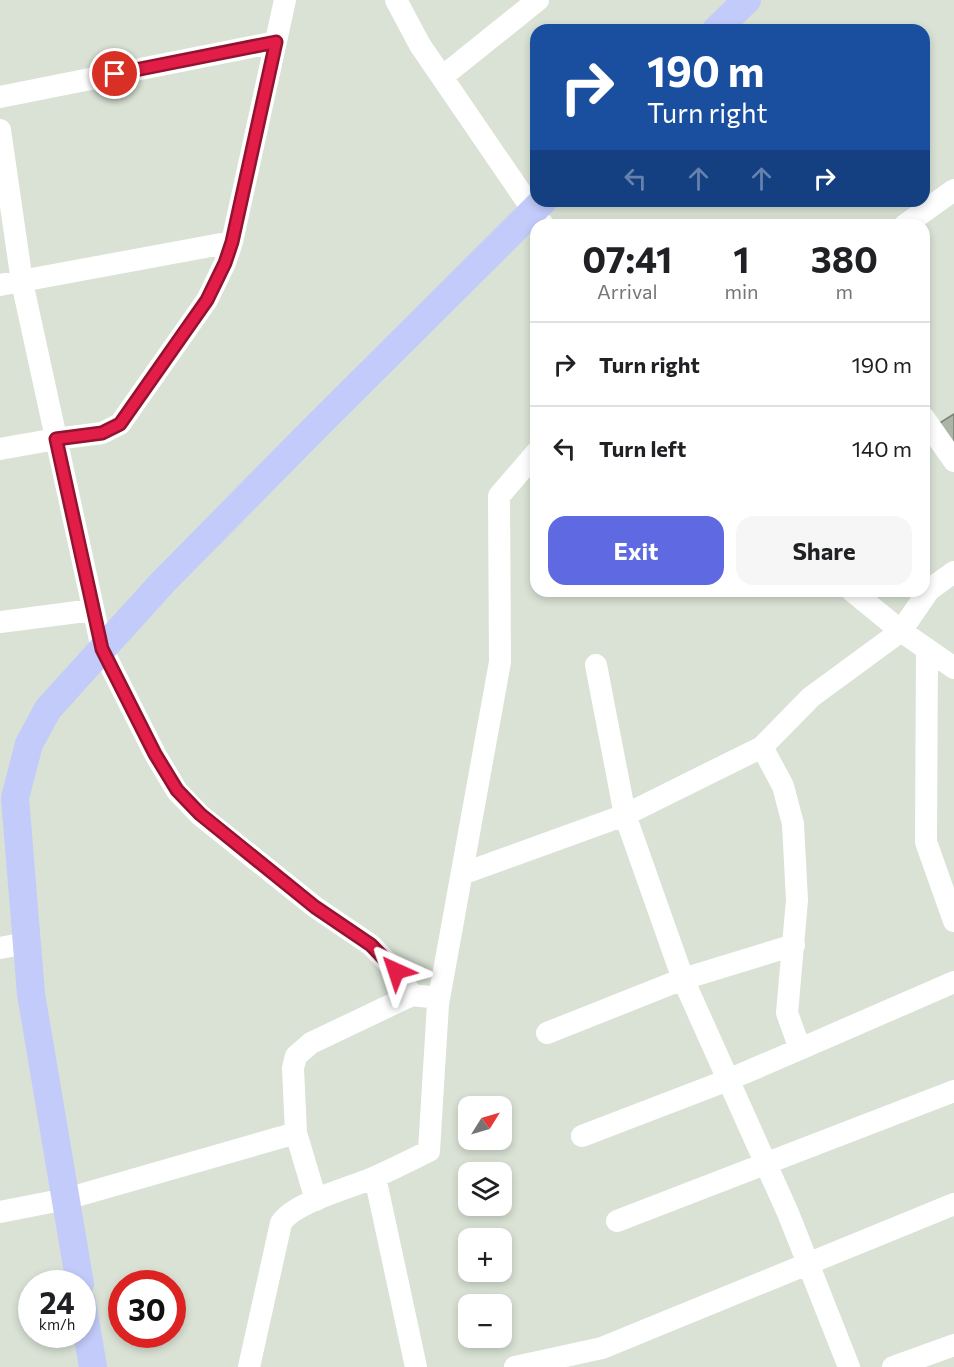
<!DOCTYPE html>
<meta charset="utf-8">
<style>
:root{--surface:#fff;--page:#f6f6f6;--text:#202124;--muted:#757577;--line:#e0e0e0;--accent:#5f69e1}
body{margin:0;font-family:Commissioner,sans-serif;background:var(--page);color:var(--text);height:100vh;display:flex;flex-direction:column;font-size:22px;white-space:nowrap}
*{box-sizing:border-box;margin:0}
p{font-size:20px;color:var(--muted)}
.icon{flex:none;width:33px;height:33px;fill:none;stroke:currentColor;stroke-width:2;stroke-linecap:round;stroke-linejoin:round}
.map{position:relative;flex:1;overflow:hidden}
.drawer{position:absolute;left:530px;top:219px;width:400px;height:378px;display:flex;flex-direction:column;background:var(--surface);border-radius:18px;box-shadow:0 3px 9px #0003}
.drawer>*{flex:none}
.guide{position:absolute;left:530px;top:24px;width:400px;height:183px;border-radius:18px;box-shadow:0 3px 9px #0003;background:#1a4fa0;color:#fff;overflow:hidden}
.needle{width:39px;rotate:53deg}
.tools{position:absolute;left:458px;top:1096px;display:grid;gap:12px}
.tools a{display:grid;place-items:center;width:54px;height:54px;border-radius:12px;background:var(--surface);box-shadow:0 3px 9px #0003;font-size:30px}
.speed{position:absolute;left:18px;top:1270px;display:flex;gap:12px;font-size:30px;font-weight:700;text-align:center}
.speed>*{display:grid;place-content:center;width:78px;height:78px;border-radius:50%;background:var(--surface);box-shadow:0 3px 9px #0003;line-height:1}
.speed small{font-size:15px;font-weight:400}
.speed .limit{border:9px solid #d22;background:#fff;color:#111}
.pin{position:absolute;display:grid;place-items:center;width:51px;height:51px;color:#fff;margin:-26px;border:3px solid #fff;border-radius:50%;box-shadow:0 2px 6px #0007}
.me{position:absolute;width:66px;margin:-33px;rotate:318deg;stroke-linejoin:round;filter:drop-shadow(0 0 4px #0008)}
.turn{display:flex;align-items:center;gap:21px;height:126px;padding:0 18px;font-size:27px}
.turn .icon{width:78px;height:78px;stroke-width:2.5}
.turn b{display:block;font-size:42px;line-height:51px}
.lanes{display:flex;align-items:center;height:57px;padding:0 18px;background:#0003;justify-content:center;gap:30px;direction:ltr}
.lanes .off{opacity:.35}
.eta{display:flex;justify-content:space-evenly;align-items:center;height:102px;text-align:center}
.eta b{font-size:36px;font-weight:700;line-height:42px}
.cta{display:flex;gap:12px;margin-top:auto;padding:12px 18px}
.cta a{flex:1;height:69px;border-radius:18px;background:var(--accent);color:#fff;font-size:24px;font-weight:700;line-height:69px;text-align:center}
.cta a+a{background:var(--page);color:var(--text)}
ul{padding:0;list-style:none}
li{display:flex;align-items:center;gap:18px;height:84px;padding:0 18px;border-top:2px solid var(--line)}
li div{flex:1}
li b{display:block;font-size:22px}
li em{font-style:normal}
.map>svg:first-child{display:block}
</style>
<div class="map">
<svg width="954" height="1367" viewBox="0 0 954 1367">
<rect width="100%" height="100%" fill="#d9e2d5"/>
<path fill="#acb4a8" stroke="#7b8377" stroke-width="1.5" d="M954,414V448L938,424Z"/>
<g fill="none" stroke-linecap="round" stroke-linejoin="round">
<path stroke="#fff" stroke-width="22" d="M396,0L420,45L543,225
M442,77L538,0
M0,97L276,42
M0,130L22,282L102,649L155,754L177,791L200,815L315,907L371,945L396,971L412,995L439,998
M905,225L954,190
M0,285L232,242
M924,418L954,461
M0,449L56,439L102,433L120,424L207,300L225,263L232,242L285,0
M852,591L901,631L954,668
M0,622L93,610
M927,649L926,842L954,921
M596,665L625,815L762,747L811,697L901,631L929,590L954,572
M762,747L783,786L793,824L797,900L787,1013L800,1049L954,982
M462,874L625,815L683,979L794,945
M0,948L27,943
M547,1033L683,979L788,1213L849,1367
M296,1133L293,1068L296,1056L311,1043L412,995
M582,1136L728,1080L800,1049
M375,1177L416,1367
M0,1212L66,1199L296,1133L316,1200
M617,1221L954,1091
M249,1367L281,1223C294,1202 351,1188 375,1177C393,1169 411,1160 429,1151L438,1004L500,662L499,496L536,453
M515,1367L602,1348L954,1204
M893,1367L954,1345"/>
<path stroke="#c3cbfa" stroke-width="28" d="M716,30L747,0
M80,1284L31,994L15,798L29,744L48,709L163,582L315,428L543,201
M82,1302L93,1367"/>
</g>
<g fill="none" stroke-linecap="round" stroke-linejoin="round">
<g stroke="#92132f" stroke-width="15">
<path id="route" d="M115,74L276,42L232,242L225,263L207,300L120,424L102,433L56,439L102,649L155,754L177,790L200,814L315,907L371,945L396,971"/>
</g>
<use href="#route" stroke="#e11d48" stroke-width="10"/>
</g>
</svg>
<div class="tools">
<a><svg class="needle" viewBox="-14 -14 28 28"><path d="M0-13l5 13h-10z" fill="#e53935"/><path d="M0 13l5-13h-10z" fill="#757577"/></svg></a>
<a><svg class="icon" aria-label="layers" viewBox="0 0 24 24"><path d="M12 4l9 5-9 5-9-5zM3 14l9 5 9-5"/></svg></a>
<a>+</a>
<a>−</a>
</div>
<div class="speed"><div>24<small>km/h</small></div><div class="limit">30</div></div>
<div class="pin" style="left:115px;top:74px;background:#d93025"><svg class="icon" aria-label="arrive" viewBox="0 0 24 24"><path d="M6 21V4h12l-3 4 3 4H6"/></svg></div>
<svg class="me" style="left:396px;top:971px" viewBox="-20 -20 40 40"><path d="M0-17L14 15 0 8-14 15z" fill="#e11d48" stroke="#fff" stroke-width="4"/></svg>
<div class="guide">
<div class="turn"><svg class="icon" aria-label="right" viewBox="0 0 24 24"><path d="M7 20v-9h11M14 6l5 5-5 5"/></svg><div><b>190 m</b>Turn right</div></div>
<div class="lanes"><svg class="icon off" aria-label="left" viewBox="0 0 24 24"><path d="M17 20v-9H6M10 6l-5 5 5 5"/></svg><svg class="icon off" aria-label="ahead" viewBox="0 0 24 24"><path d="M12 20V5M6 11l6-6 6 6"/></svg><svg class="icon off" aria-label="ahead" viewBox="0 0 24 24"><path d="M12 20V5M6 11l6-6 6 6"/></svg><svg class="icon" aria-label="right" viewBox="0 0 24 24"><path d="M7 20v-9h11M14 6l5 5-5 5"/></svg></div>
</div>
<section class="drawer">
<div class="eta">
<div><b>07:41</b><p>Arrival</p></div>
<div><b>1</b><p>min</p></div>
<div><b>380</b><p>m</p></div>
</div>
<ul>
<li><svg class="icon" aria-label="right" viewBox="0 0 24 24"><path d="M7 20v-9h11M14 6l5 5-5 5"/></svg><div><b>Turn right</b></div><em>190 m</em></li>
<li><svg class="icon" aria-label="left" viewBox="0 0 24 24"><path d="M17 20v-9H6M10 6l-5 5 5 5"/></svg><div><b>Turn left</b></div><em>140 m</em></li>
</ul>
<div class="cta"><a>Exit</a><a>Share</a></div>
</section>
</div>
